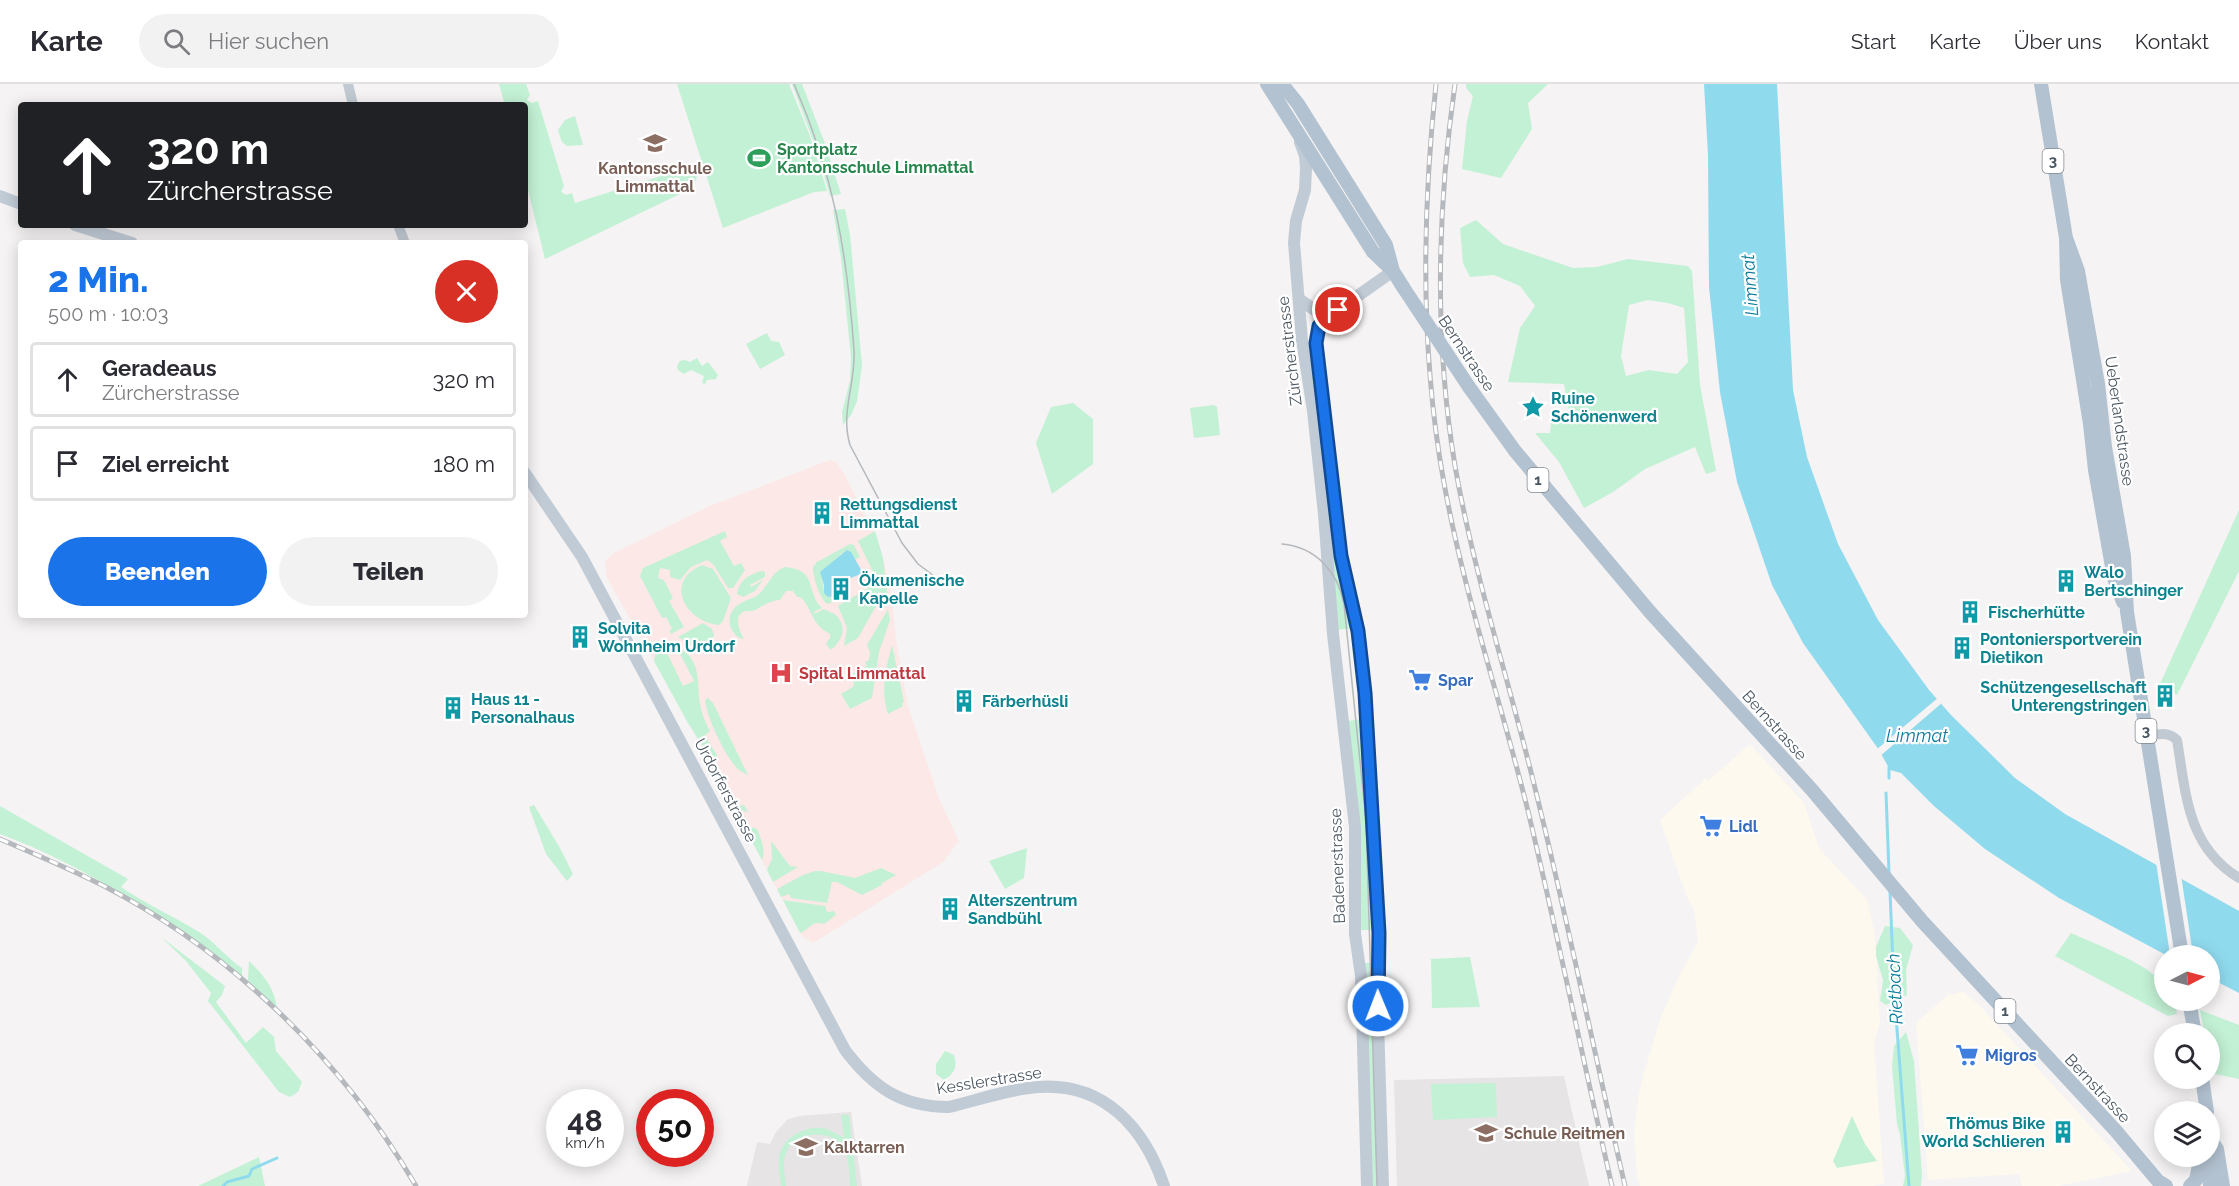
<!DOCTYPE html>
<html lang="de">
<meta charset="utf-8">
<style>
:root{--surface:#fff;--page:#f2f2f3;--text:#2b2b33;--muted:#7c7c81;--line:#e1e1e2;--accent:#1a73e8}
body{margin:0;font-family:Raleway,sans-serif;background:var(--page);color:var(--text);height:100vh;display:flex;flex-direction:column;font-size:22px;white-space:nowrap}
*{box-sizing:border-box;margin:0}
p{font-size:20px;color:var(--muted)}
.icon{flex:none;width:33px;height:33px;fill:none;stroke:currentColor;stroke-width:2;stroke-linecap:round;stroke-linejoin:round}
.map{position:relative;flex:1;overflow:hidden}
.drawer{position:absolute;left:18px;top:156px;width:510px;height:378px;display:flex;flex-direction:column;background:var(--surface);border-radius:6px;box-shadow:0 3px 15px #0003}
.drawer>*{flex:none}
.hud{position:absolute;left:18px;top:18px;width:510px;height:126px;border-radius:6px;box-shadow:0 3px 15px #0003;background:#202124;color:#fff;overflow:hidden}
.needle{width:39px;rotate:84deg}
.tools{position:absolute;left:2154px;top:861px;display:grid;gap:12px}
.tools a{display:grid;place-items:center;width:66px;height:66px;border-radius:50%;background:var(--surface);box-shadow:0 3px 15px #0003;font-size:30px}
.speed{position:absolute;left:546px;top:1005px;display:flex;gap:12px;font-size:30px;font-weight:700;text-align:center}
.speed>*{display:grid;place-content:center;width:78px;height:78px;border-radius:50%;background:var(--surface);box-shadow:0 3px 15px #0003;line-height:1}
.speed small{font-size:15px;font-weight:400}
.speed .limit{border:9px solid #d22;background:#fff;color:#111}
.pin{position:absolute;display:grid;place-items:center;width:51px;height:51px;color:#fff;margin:-26px;border:3px solid #fff;border-radius:50%;box-shadow:0 2px 6px #0007}
.me{position:absolute;width:66px;margin:-33px;rotate:359deg;stroke-linejoin:round;filter:drop-shadow(0 0 4px #0008)}
.turn{display:flex;align-items:center;gap:21px;height:126px;padding:0 30px;font-size:27px}
.turn .icon{width:78px;height:78px;stroke-width:2.5}
.turn b{display:block;font-size:42px;line-height:51px}
.round{display:grid;place-items:center;flex:none;width:63px;height:63px;border-radius:32px;background:var(--page)}
.overview{display:flex;align-items:center;justify-content:space-between;height:102px;padding:0 30px}
h1{font-size:36px;font-weight:800;line-height:45px;color:var(--accent)}
.primary-button{display:flex;gap:12px;margin-top:auto;padding:12px 30px}
.primary-button a{flex:1;height:69px;border-radius:36px;background:var(--accent);color:#fff;font-size:24px;font-weight:800;line-height:69px;text-align:center}
.primary-button a+a{background:var(--page);color:var(--text)}
ul{padding:0;list-style:none}
li{display:flex;align-items:center;gap:18px;height:75px;margin:0 12px 9px;padding:0 18px;border:3px solid var(--line);border-radius:6px}
li div{flex:1}
li b{display:block;font-size:22px}
li em{font-style:normal}
header{display:flex;align-items:center;gap:36px;box-sizing:border-box;height:84px;padding:0 30px;background:var(--surface);border-bottom:2px solid var(--line)}
header strong{font-size:28px}
nav{display:flex;gap:33px;margin-inline-start:auto;font-size:21px}
.search{width:420px;height:54px;background:var(--page);display:flex;align-items:center;gap:15px;box-sizing:border-box;padding:0 21px;border-radius:33px;color:var(--muted);font-size:22px}
.map>svg:first-child{display:block}
</style>
<header>
<strong>Karte</strong>
<div class="search"><svg class="icon" aria-label="search" viewBox="0 0 24 24"><circle cx="10" cy="10" r="6"/><path d="M15 15l6 6"/></svg>Hier suchen</div>
<nav><a>Start</a><a>Karte</a><a>Über uns</a><a>Kontakt</a></nav>
</header>
<div class="map">
<svg width="2239" height="1102" viewBox="0 0 2239 1102">
<rect width="100%" height="100%" fill="#f5f3f3"/>
<path fill="#fdf9ef" d="M1750,660L1804,719L1819,764L1867,816L1875,851L1877,887L1879,891H1877L1880,938L1874,959L1884,1100L1871,1102H1640L1637,1092L1634,1050L1638,1015L1644,988L1661,933L1679,892L1698,858L1694,825L1688,816L1660,736L1706,694L1708,697Z
M1960,908H1964L1980,922L2132,1087L2058,1102H2022L2019,1090L1928,1096L1916,939L1950,909L1952,911Z"/>
<path fill="#e6e4e5" d="M1564,992L1589,1102H1397L1394,996Z
M851,1028L862,1102H747L757,1058L770,1060L776,1048L787,1036L799,1032Z"/>
<path fill="#fce8e6" d="M830,376L837,379L845,392L876,452L890,498L896,556L908,622L940,717L959,757L943,778L813,859L802,852L690,641L607,494L605,477L614,469L710,422Z"/>
<path fill="#c3f1d5" fill-rule="evenodd" d="M499,0H526L530,11L527,16L532,19L538,17L564,102L561,108L566,111L572,109L575,119L696,81C699,96 696,99 684,108L545,175L525,94V21H505Z
M677,0H789L810,52L827,107L814,108L723,144Z
M792,0H802L824,57L841,110L830,112L817,67Z
M1466,0H1548L1528,19L1532,45L1501,94L1462,85L1467,37L1473,12L1466,4Z
M575,32L583,61L567,62L562,58L558,46L565,36Z
M845,125L850,151L862,281L857,317L851,331L843,341L842,328L850,297L851,274L841,174L833,126Z
M1476,136L1503,160L1573,184L1597,183L1628,175L1688,182L1692,187L1700,301L1716,387L1706,390L1695,363L1645,385L1613,408L1584,424L1559,378L1535,349H1550L1551,339L1570,332L1564,300L1508,298L1520,244L1535,222L1520,202L1494,191L1470,193L1463,179L1460,144ZM1648,216L1668,219L1684,224L1688,278L1677,290L1649,286L1626,292L1621,272L1629,221Z
M767,249L771,257L779,258L785,271L760,285L746,260Z
M697,274L702,282L708,278L718,291L716,295L707,296L705,300L702,299L704,292L691,286L684,290L678,286L677,282L680,277L685,276L690,278Z
M1073,319L1093,335V380L1052,410L1036,359L1051,323Z
M1214,321L1217,323L1220,351L1194,354L1190,324Z
M1319,348L1354,544L1337,546Z
M2239,426V487L2177,611L2159,602Z
M725,447L727,453L720,457L734,482L741,479L745,486L733,504H728L713,480L707,476L691,483L680,496L670,493V486L660,484L658,494L664,496L673,514L669,517L684,543L671,550L669,547L672,545L666,533L662,534L640,492L643,484Z
M875,447L883,474L888,515L876,522L858,554L844,562L847,544L838,522L875,500L876,494L858,457Z
M850,460L854,461L860,473L854,476L851,469H842L835,477L821,487L824,508L828,513H834L836,517L827,520C819,513 813,494 813,483L817,478Z
M702,481L713,485L731,514L723,537L719,541C685,538 663,497 702,481Z
M785,483C819,486 805,508 822,524L814,528V530L824,525C829,528 834,529 837,532C848,544 841,559 830,566L826,559L830,554V550C810,540 813,524 800,513H797L793,507H786L780,516C770,517 766,520 757,525C753,528 747,526 743,528C733,533 740,548 744,555L739,554C726,544 726,527 741,519C747,515 753,515 759,510C769,501 771,488 785,483Z
M762,487L765,488V493L750,501L751,503L763,496L755,507L743,513L737,510C739,496 750,490 762,487Z
M888,525L890,536L879,568L872,614L850,625L841,610L853,603L854,600L850,591L867,582L865,578L869,576L870,568L867,561Z
M703,539L712,545L714,551L712,555L694,563L678,553Z
M892,561L904,618L902,619L903,622L888,630C880,607 886,583 892,561Z
M676,562C703,576 696,596 700,620C702,630 705,639 710,647L705,651L718,673L710,674L688,639L654,577L657,564L662,563L666,567L683,602L694,597Z
M708,614L713,619L748,691C744,689 739,687 736,683C725,672 706,631 705,616Z
M1364,635L1375,846H1361V778L1346,637Z
M534,721L560,764L573,790L567,797L546,770L529,723Z
M744,721L748,728L740,726L748,742L757,745C761,754 766,767 762,776L735,726V722Z
M0,722L128,795L121,803C146,820 173,832 199,848C215,858 226,873 242,884V894C168,837 89,783 0,750Z
M771,757L790,782L798,783L773,798L767,786L772,775Z
M1027,764L1024,794L1005,805L989,777Z
M881,784L896,791L882,799V801L862,811L837,798H832L827,819L791,814L789,810L781,813L777,805L803,791L815,787H821L855,794Z
M783,816L825,822L827,828L834,827L836,831L824,840C812,836 810,845 800,849Z
M1885,842L1900,844L1913,861L1906,886L1907,911L1886,921L1880,917L1883,896L1876,872V863Z
M2071,849C2091,858 2145,879 2158,895C2164,901 2164,908 2164,916L2171,917L2175,921L2177,930L2168,932L2055,872Z
M161,853L225,902L222,911L216,918L246,959L263,943L274,953L276,967L302,998L298,1008L290,1013L279,1008L208,917L211,909L186,877Z
M1470,873L1480,923L1432,924L1431,875Z
M249,877C263,891 275,904 277,925L248,897Z
M1365,879H1373L1380,1102H1370Z
M2200,926L2239,941V995L2210,989V950L2204,949Z
M1906,948L1914,977L1922,1091L1921,1102H1903L1905,1092L1900,1051L1897,1040L1892,982L1894,962Z
M945,967L954,971C958,983 954,990 944,996L936,990V980Z
M1496,999L1497,1033L1433,1036L1431,1000Z
M841,1031H849L857,1102H850C849,1090 850,1071 842,1061C828,1044 793,1048 786,1069C782,1079 785,1092 786,1102H781C780,1092 777,1079 780,1069C785,1052 806,1042 822,1044C831,1046 837,1050 844,1054Z
M1852,1032L1865,1060L1877,1077L1837,1084L1833,1077Z
M259,1073L265,1102H198Z"/>
<path fill="#90daee" d="M1704,0H1777L1793,306L1807,373L1838,460L1878,536L1929,606L1951,631L2015,694L2065,730L2239,827V909L2210,894V872L2166,871L2059,814L1985,765L1934,722L1901,689L1890,686L1879,666L1803,559L1772,501L1737,398L1720,308L1709,203L1708,71Z
M847,466L851,468L863,489L839,499L835,505V512L828,513L824,509V501L820,488Z"/>
<path fill="#f5f3f3" d="M1939,613L1943,618L1879,673L1876,666Z
M2156,778L2181,791L2193,871H2170Z"/>
<g fill="none" stroke-linecap="round" stroke-linejoin="round">
<path stroke="#90daee" stroke-width="3" d="M1889,694V683
M1886,709L1889,789
M1890,807L1894,906L1909,1102
M223,1102L227,1098L249,1092L252,1085L277,1074"/>
<path stroke="#c1cad2" stroke-width="10" d="M348,0L353,21
M398,141L405,159
M2147,652C2158,650 2168,647 2177,656C2186,710 2187,762 2239,794"/>
<path stroke="#c1cbd6" stroke-width="12" d="M1300,58L1305,72L1306,84L1305,106L1296,137L1294,159L1302,256L1313,327L1324,430L1333,550L1355,743V850L1361,892L1367,1102
M0,112L21,120
M75,141L132,159
M1299,215L1319,229L1332,230
M525,389L582,473L845,966C873,1003 901,1023 949,1023C978,1016 1009,1005 1038,1003C1105,998 1145,1045 1164,1102
M1383,1102L1377,904L1379,849L1365,609L1358,547L1341,472L1316,255L1319,242L1332,230L1393,187"/>
<path stroke="#b3c2d1" stroke-width="14" d="M1267,0L1373,168L1393,187L1403,203
M1282,0L1298,20L1386,161L1393,187
M2041,0L2066,154L2067,196L2090,340L2095,386L2114,494L2123,518
M2066,154L2078,187L2098,300L2105,363L2124,472L2127,528L2182,872
M1469,303L1515,367L1650,528L1812,706L1922,837L2116,1047L2158,1097L2166,1102
M2189,916L2195,950
M2202,994L2207,1028
M2211,1057L2217,1065L2223,1102
M2208,1072L2210,1102
M2190,1102L2196,1096L2201,1072"/>
<path stroke="#b5b8bd" stroke-width="1.5" d="M794,0C834,91 847,168 854,266C856,300 840,327 850,361L902,459L918,480L934,492
M1282,460C1316,463 1338,488 1344,520L1366,736L1377,1102"/>
<g stroke="#b5b8bd" stroke-width="5">
<path id="rail" d="M1436,0C1422,132 1420,268 1444,399C1464,510 1501,618 1528,727C1558,852 1583,977 1612,1102
M1455,0C1437,127 1434,255 1455,382C1474,490 1508,594 1534,700C1567,833 1594,968 1625,1102
M0,755C35,770 70,785 104,802C233,869 343,977 416,1102"/>
</g>
<use href="#rail" stroke="#fff" stroke-width="3" stroke-dasharray="9" stroke-linecap="butt"/>
<path stroke="#b3c2d1" stroke-width="14" d="M1403,203L1469,303"/>
</g>
<g fill="none" stroke-linecap="round" stroke-linejoin="round">
<g stroke="#114b97" stroke-width="15">
<path id="route" d="M1338,226L1319,242L1316,259L1341,472L1358,547L1365,609L1379,849L1378,922"/>
</g>
<use href="#route" stroke="#1a73e8" stroke-width="10"/>
</g>
<defs>
<g id="school-bare" transform="scale(1.8)"><path d="M0-5L7-2L0 1L-7-2ZM-4 1L0 2.5L4 1V4Q0 6-4 4Z" fill="#8d6e63" stroke="#fff" stroke-width="2.5" paint-order="stroke"/></g>
<g id="stadium-bare" transform="scale(1.8)"><path d="M0-5a6.5 5 0 1 0 0 10a6.5 5 0 1 0 0-10ZM-3.5-1.8h7v3.6h-7Z" fill="#2e9e5b" stroke="#fff" stroke-width="2.5" paint-order="stroke"/></g>
<g id="sight-bare" transform="scale(1.8)"><path d="M0-6L1.8-2.2L6-1.7L2.9 1.2L3.7 5.4L0 3.3L-3.7 5.4L-2.9 1.2L-6-1.7L-1.8-2.2Z" fill="#0f9aa8" stroke="#fff" stroke-width="2.5" paint-order="stroke"/></g>
<g id="building-bare" transform="scale(1.8)"><path d="M-4-6H4V6H1V3H-1V6H-4ZM-2.5-4.3h1.7v1.8h-1.7ZM.8-4.3h1.7v1.8H.8ZM-2.5-1h1.7V.8h-1.7ZM.8-1h1.7V.8H.8Z" fill="#0f9aa8" stroke="#fff" stroke-width="2.5" paint-order="stroke"/></g>
<g id="hospital-bare" transform="scale(1.8)"><path d="M-5-5h3v3.5h4V-5h3V5h-3V1.5h-4V5h-3Z" fill="#e0444e" stroke="#fff" stroke-width="2.5" paint-order="stroke"/></g>
<g id="supermarket-bare" transform="scale(1.8)"><path d="M-6-5.5h2.5l.6 2H6L4.5 2H-2.5L-4.4-4H-6ZM-1.5 3.2a1.3 1.3 0 1 0 .1 0ZM3 3.2a1.3 1.3 0 1 0 .1 0Z" fill="#3f7fe0" stroke="#fff" stroke-width="2.5" paint-order="stroke"/></g>
</defs>
<g fill-rule="evenodd">
<use href="#school-bare" x="655" y="59"/>
<use href="#stadium-bare" x="759" y="74"/>
<use href="#sight-bare" x="1533" y="323"/>
<use href="#building-bare" x="822" y="429"/>
<use href="#building-bare" x="2066" y="497"/>
<use href="#building-bare" x="841" y="505"/>
<use href="#building-bare" x="1970" y="528"/>
<use href="#building-bare" x="580" y="553"/>
<use href="#building-bare" x="1962" y="564"/>
<use href="#hospital-bare" x="781" y="589"/>
<use href="#supermarket-bare" x="1420" y="596"/>
<use href="#building-bare" x="2165" y="612"/>
<use href="#building-bare" x="964" y="617"/>
<use href="#building-bare" x="453" y="624"/>
<use href="#supermarket-bare" x="1711" y="742"/>
<use href="#building-bare" x="950" y="825"/>
<use href="#supermarket-bare" x="1967" y="971"/>
<use href="#building-bare" x="2063" y="1048"/>
<use href="#school-bare" x="1486" y="1049"/>
<use href="#school-bare" x="806" y="1063"/>
</g>
<g text-anchor="middle" stroke-width="4.5" stroke-linejoin="round" paint-order="stroke">
<g fill="#fff" stroke="#808990" stroke-width="1.5">
<rect x="2042.5" y="65" width="21" height="24" rx="4.5"/>
<rect x="1527.5" y="384" width="21" height="24" rx="4.5"/>
<rect x="2135.5" y="635" width="21" height="24" rx="4.5"/>
<rect x="1994.5" y="915" width="21" height="24" rx="4.5"/>
</g>
<g font-size="15" font-weight="bold" fill="#4a5661">
<text x="2053" y="82">3</text>
<text x="1538" y="401">1</text>
<text x="2146" y="652">3</text>
<text x="2005" y="932">1</text>
</g>
<g font-size="16" font-weight="bold" fill="#27864d" stroke="#fff" text-anchor="start">
<text x="777" y="71">Sportplatz<tspan x="777" dy="18">Kantonsschule Limmattal</tspan></text>
</g>
<g font-size="16" font-weight="bold" fill="#785e54" stroke="#fff" text-anchor="start">
<text x="655" y="90" text-anchor="middle">Kantonsschule<tspan x="655" dy="18">Limmattal</tspan></text>
<text x="1504" y="1055">Schule Reitmen</text>
<text x="824" y="1069">Kalktarren</text>
</g>
<g font-size="16" fill="#4a5661" stroke="#fff">
<text transform="translate(1289 267) rotate(-97)" y="6">Zürcherstrasse</text>
<text transform="translate(1467 269) rotate(56)" y="6">Bernstrasse</text>
<text transform="translate(2120 337) rotate(82)" y="6">Ueberlandstrasse</text>
<text transform="translate(1775 641) rotate(48)" y="6">Bernstrasse</text>
<text transform="translate(726 706) rotate(62)" y="6">Urdorferstrasse</text>
<text transform="translate(1337 782) rotate(-92)" y="6">Badenerstrasse</text>
<text transform="translate(989 996) rotate(-9)" y="6">Kesslerstrasse</text>
<text transform="translate(2098 1004) rotate(47)" y="6">Bernstrasse</text>
</g>
<g font-size="16" font-weight="bold" fill="#0d838f" stroke="#fff" text-anchor="start">
<text x="1551" y="320">Ruine<tspan x="1551" dy="18">Schönenwerd</tspan></text>
<text x="840" y="426">Rettungsdienst<tspan x="840" dy="18">Limmattal</tspan></text>
<text x="2084" y="494">Walo<tspan x="2084" dy="18">Bertschinger</tspan></text>
<text x="859" y="502">Ökumenische<tspan x="859" dy="18">Kapelle</tspan></text>
<text x="1988" y="534">Fischerhütte</text>
<text x="598" y="550">Solvita<tspan x="598" dy="18">Wohnheim Urdorf</tspan></text>
<text x="1980" y="561">Pontoniersportverein<tspan x="1980" dy="18">Dietikon</tspan></text>
<text x="2147" y="609" text-anchor="end">Schützengesellschaft<tspan x="2147" dy="18">Unterengstringen</tspan></text>
<text x="471" y="621">Haus 11 -<tspan x="471" dy="18">Personalhaus</tspan></text>
<text x="982" y="623">Färberhüsli</text>
<text x="968" y="822">Alterszentrum<tspan x="968" dy="18">Sandbühl</tspan></text>
<text x="2045" y="1045" text-anchor="end">Thömus Bike<tspan x="2045" dy="18">World Schlieren</tspan></text>
</g>
<g font-size="16" font-weight="bold" fill="#be3a42" stroke="#fff" text-anchor="start">
<text x="799" y="595">Spital Limmattal</text>
</g>
<g font-size="16" font-weight="bold" fill="#366cbe" stroke="#fff" text-anchor="start">
<text x="1438" y="602">Spar</text>
<text x="1729" y="748">Lidl</text>
<text x="1985" y="977">Migros</text>
</g>
<g font-size="18" font-style="italic" fill="#0c7c9b" stroke="#fff">
<text transform="translate(1750 201) rotate(-94)" y="6">Limmat</text>
<text x="1917" y="658">Limmat</text>
<text transform="translate(1895 905) rotate(-93)" y="6">Rietbach</text>
</g>
</g>
</svg>
<div class="tools">
<a><svg class="needle" viewBox="-14 -14 28 28"><path d="M0-13l5 13h-10z" fill="#e53935"/><path d="M0 13l5-13h-10z" fill="#7c7c81"/></svg></a>
<a><svg class="icon" aria-label="search" viewBox="0 0 24 24"><circle cx="10" cy="10" r="6"/><path d="M15 15l6 6"/></svg></a>
<a><svg class="icon" aria-label="layers" viewBox="0 0 24 24"><path d="M12 4l9 5-9 5-9-5zM3 14l9 5 9-5"/></svg></a>
</div>
<div class="speed"><div>48<small>km/h</small></div><div class="limit">50</div></div>
<div class="pin" style="left:1338px;top:226px;background:#d93025"><svg class="icon" aria-label="arrive" viewBox="0 0 24 24"><path d="M6 21V4h12l-3 4 3 4H6"/></svg></div>
<svg class="me" style="left:1378px;top:922px" viewBox="-20 -20 40 40"><circle r="17" fill="#1a73e8" stroke="#fff" stroke-width="3"/><path d="M0-11L8 9 0 5-8 9z" fill="#fff"/></svg>
<div class="hud">
<div class="turn"><svg class="icon" aria-label="ahead" viewBox="0 0 24 24"><path d="M12 20V5M6 11l6-6 6 6"/></svg><div><b>320 m</b>Zürcherstrasse</div></div>
</div>
<section class="drawer">
<div class="overview"><div><h1>2 Min.</h1><p>500 m · 10:03</p></div><a class="round" style="background:#d93025;color:#fff"><svg class="icon" aria-label="close" viewBox="0 0 24 24"><path d="M6 6l12 12M18 6L6 18"/></svg></a></div>
<ul>
<li><svg class="icon" aria-label="ahead" viewBox="0 0 24 24"><path d="M12 20V5M6 11l6-6 6 6"/></svg><div><b>Geradeaus</b><p>Zürcherstrasse</p></div><em>320 m</em></li>
<li><svg class="icon" aria-label="arrive" viewBox="0 0 24 24"><path d="M6 21V4h12l-3 4 3 4H6"/></svg><div><b>Ziel erreicht</b></div><em>180 m</em></li>
</ul>
<div class="primary-button"><a>Beenden</a><a>Teilen</a></div>
</section>
</div>
